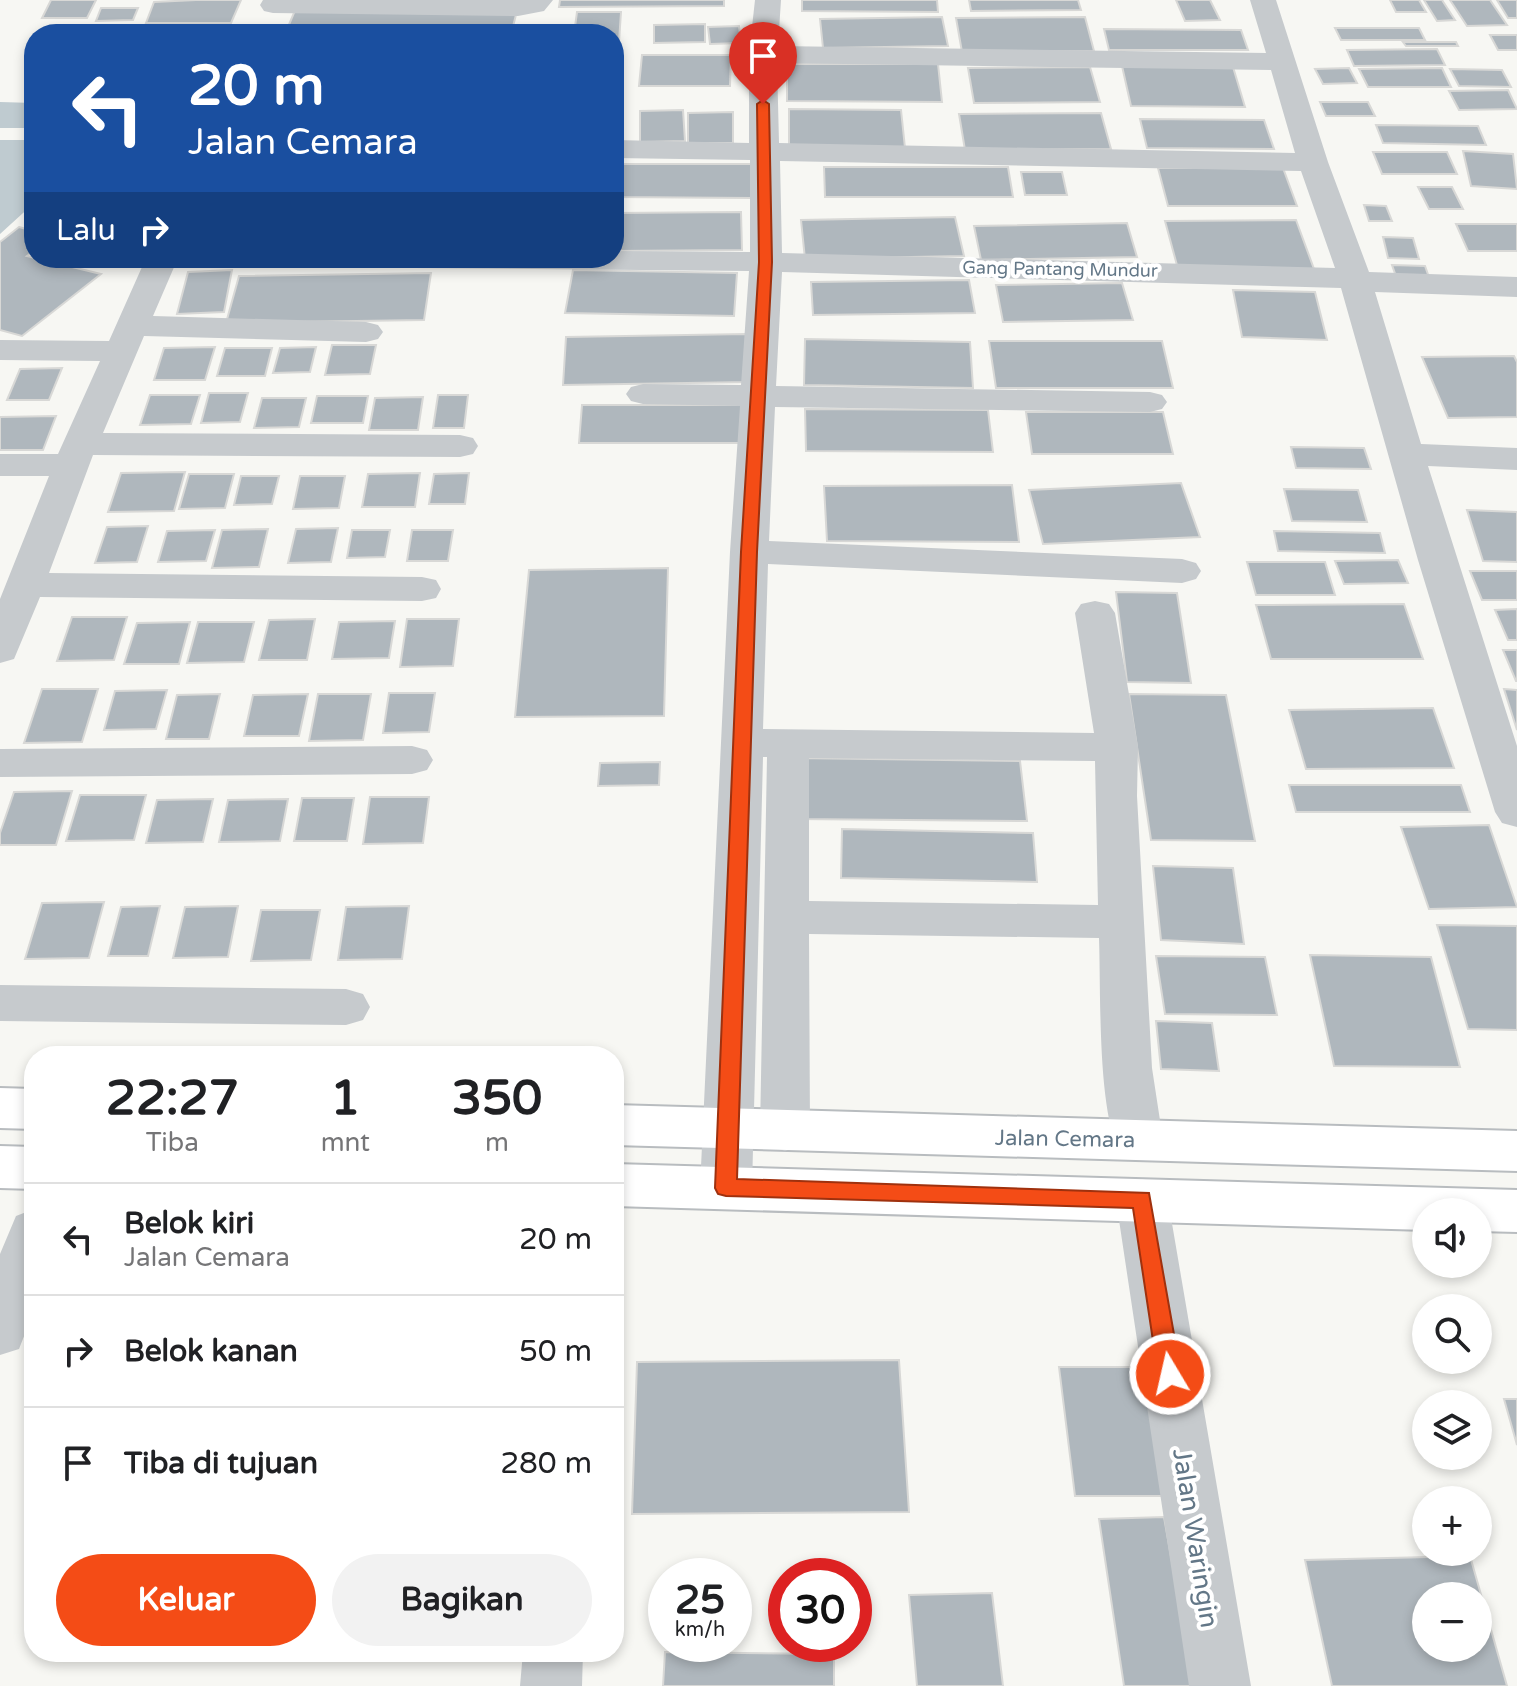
<!DOCTYPE html>
<html lang="id">
<meta charset="utf-8">
<style>
:root{--surface:#fff;--page:#f2f2f2;--text:#202124;--muted:#757577;--line:#e0e0e0;--accent:#f44c16}
body{margin:0;font-family:"Varela Round",sans-serif;background:var(--page);color:var(--text);height:100vh;display:flex;flex-direction:column;font-size:30px;white-space:nowrap}
*{box-sizing:border-box;margin:0}
p{font-size:26px;color:var(--muted)}
.icon{flex:none;width:44px;height:44px;fill:none;stroke:currentColor;stroke-width:2;stroke-linecap:round;stroke-linejoin:round}
.map{position:relative;flex:1;overflow:hidden}
.sheet{position:absolute;left:24px;top:1046px;width:600px;height:616px;display:flex;flex-direction:column;background:var(--surface);border-radius:32px;box-shadow:0 4px 12px #0003}
.sheet>*{flex:none}
.banner{position:absolute;left:24px;top:24px;width:600px;height:244px;border-radius:32px;box-shadow:0 4px 12px #0003;background:#1a4fa0;color:#fff;overflow:hidden}
.controls{position:absolute;left:1412px;top:1198px;display:grid;gap:16px}
.controls a{display:grid;place-items:center;width:80px;height:80px;border-radius:50%;background:var(--surface);box-shadow:0 4px 12px #0003;font-size:40px}
.speed{position:absolute;left:648px;top:1558px;display:flex;gap:16px;font-size:40px;font-weight:700;text-align:center}
.speed>*{display:grid;place-content:center;width:104px;height:104px;border-radius:50%;background:var(--surface);box-shadow:0 4px 12px #0003;line-height:1}
.speed small{font-size:20px;font-weight:400}
.speed .limit{border:12px solid #d22;background:#fff;color:#111}
.pin{position:absolute;display:grid;place-items:center;width:68px;height:68px;color:#fff;margin:-82px -34px;border-radius:50% 50% 50% 0;rotate:-45deg;box-shadow:0 0 8px #0007}
.pin .icon{rotate:45deg}
.me{position:absolute;width:88px;margin:-44px;rotate:351deg;stroke-linejoin:round;filter:drop-shadow(0 0 6px #0008)}
.turn{display:flex;align-items:center;gap:28px;height:168px;padding:0 32px;font-size:36px}
.turn .icon{width:104px;height:104px;stroke-width:2.5}
.turn b{display:block;font-size:56px;line-height:68px}
.then{display:flex;align-items:center;height:76px;padding:0 32px;background:#0003;gap:16px;font-size:30px}
.eta{display:flex;justify-content:space-evenly;align-items:center;height:136px;text-align:center}
.eta b{font-size:48px;font-weight:800;line-height:56px}
.cta{display:flex;gap:16px;margin-top:auto;padding:16px 32px}
.cta a{flex:1;height:92px;border-radius:48px;background:var(--accent);color:#fff;font-size:32px;font-weight:800;line-height:92px;text-align:center}
.cta a+a{background:var(--page);color:var(--text)}
ul{padding:0;list-style:none}
li{display:flex;align-items:center;gap:24px;height:112px;padding:0 32px;border-top:2px solid var(--line)}
li div{flex:1}
li b{display:block;font-size:30px}
li em{font-style:normal}
.map>svg:first-child{display:block}
</style>
<div class="map">
<svg width="1517" height="1686" viewBox="0 0 1517 1686">
<rect width="100%" height="100%" fill="#f7f7f3"/>
<path fill="#bfcbd0" d="M0,102L34,103V128H0Z
M0,140H34V203L0,234Z"/>
<path fill="#afb7bd" stroke="#d8d8d6" stroke-width="2" fill-rule="evenodd" d="M51,0H96L87,18H42Z
M196,0H241L231,23H146L154,2Z
M560,0H724V6L559,7Z
M802,0H937L938,12L802,11Z
M969,0H1078L1081,10L971,11Z
M1176,0H1210L1220,20L1185,21Z
M1390,0H1419L1426,12H1396Z
M1424,0H1442L1455,20L1437,21Z
M1450,0H1490L1507,25L1467,26Z
M1497,0H1517V18H1508Z
M101,8H138L133,20L96,21Z
M296,8L517,11L511,34H285Z
M577,12H621L619,42H614V34H574Z
M942,17L948,46L823,48L820,19Z
M1085,17L1094,51L962,52L956,18Z
M705,24V42L654,43V25Z
M739,26L741,43L710,44L708,27Z
M1335,28H1419L1425,40H1341Z
M1104,29L1241,30L1248,50H1109Z
M1490,35H1517V50H1498Z
M1403,42H1456L1458,46H1406Z
M1437,49L1445,65L1354,66L1347,50Z
M642,55H731L730,86H639Z
M787,64H938L942,102L787,101Z
M1122,66L1233,67L1245,107L1131,106Z
M1090,67L1100,102L974,103L968,68Z
M1349,68L1357,83L1323,84L1315,69Z
M1442,68L1451,87H1368L1359,69Z
M1450,69L1502,70L1511,87L1459,86Z
M1508,90L1517,109L1459,110L1449,91Z
M1320,102H1368L1375,116H1326Z
M789,109L901,110L905,148H789Z
M683,110L685,141L640,142V111Z
M733,112V143H688V113Z
M1101,113L1111,149L965,150L959,114Z
M1140,119L1264,120L1274,149L1147,148Z
M1376,125L1478,126L1486,145L1383,143Z
M1463,151L1513,154L1517,189L1471,186Z
M1373,152H1447L1457,174H1382Z
M614,164H752L751,198L614,197Z
M824,167H1008L1013,197H825Z
M1158,168H1283L1297,206H1168Z
M1021,172H1062L1067,195H1025Z
M1418,187H1452L1463,209H1429Z
M1364,205L1386,206L1392,221H1369Z
M741,212L742,250L614,251V213Z
M955,217L964,256L805,259L801,220Z
M1296,220L1314,269H1178L1165,221Z
M1127,223L1137,257L981,260L974,226Z
M1456,224H1517V251H1468Z
M19,227L34,231V251L27,256L101,274L22,336L0,330V242Z
M1383,237L1413,238L1419,259L1388,258Z
M1392,265L1425,266L1431,283L1398,282Z
M232,270L224,312L177,314L188,272Z
M573,270L737,273L734,316L565,313Z
M431,273L424,320L226,323L239,276Z
M969,280L975,313L813,315L811,282Z
M1122,283L1133,320L1003,322L996,285Z
M1233,290L1315,292L1327,340L1242,337Z
M746,334L749,382L563,385L566,337Z
M805,339L970,342L973,388L804,385Z
M989,341H1162L1173,388H996Z
M332,345H376L370,374L325,375Z
M215,347L205,380H154L164,348Z
M316,347L310,372L273,373L280,348Z
M225,348H272L265,376H217Z
M1514,356L1517,362V417L1448,418L1422,357Z
M62,368L49,400H7L20,369Z
M209,393H248L240,422L201,423Z
M150,395H200L191,424L140,425Z
M438,395H468L464,428H433Z
M317,396H368L363,423H311Z
M423,397L418,430H369L375,398Z
M262,398H306L299,427L254,428Z
M582,405H754V443H579Z
M805,409L988,410L993,452L806,451Z
M1026,412H1163L1173,454H1032Z
M56,416L43,450H0V417Z
M1291,447L1364,448L1371,469L1296,468Z
M185,472L174,511L108,512L121,473Z
M420,473L415,507H362L368,474Z
M469,473L465,504H429L434,474Z
M189,474H234L225,508L179,509Z
M241,476H279L272,504L234,505Z
M300,476H345L339,508L293,509Z
M1181,483L1200,537L1043,544L1029,490Z
M1012,485L1019,542L827,541L824,486Z
M1284,489L1358,490L1367,522L1292,521Z
M1467,510L1517,512V562L1483,561Z
M148,526L137,562L95,563L107,527Z
M338,528L331,562L288,563L296,529Z
M268,529L259,567L212,568L222,530Z
M215,530L206,561L158,562L167,531Z
M352,530H390L385,557L347,558Z
M412,530H453L448,561H407Z
M1274,531L1380,533L1385,553L1278,551Z
M1398,560L1408,583L1344,584L1335,561Z
M1247,562H1325L1335,595H1256Z
M668,568L664,716L515,717L529,570Z
M1470,571H1517V600H1482Z
M1116,592L1177,593L1191,683L1127,682Z
M1404,604L1423,659H1271L1256,605Z
M1517,609V640H1508L1495,610Z
M72,617H127L114,660L57,661Z
M315,619L307,660H259L269,620Z
M407,619H459L453,666L400,667Z
M395,621L389,658L332,659L339,622Z
M190,622L179,664H124L137,623Z
M198,622H254L244,662L187,663Z
M1503,650H1517V681H1516Z
M42,689H98L82,742L24,743Z
M1504,689L1517,690V730Z
M167,690L156,729L104,730L115,691Z
M389,693H435L429,732L383,733Z
M220,694L209,739H166L177,695Z
M308,694L299,736H244L253,695Z
M318,694H371L363,740L309,741Z
M1129,694L1226,695L1255,841L1151,840Z
M1433,708L1454,768L1306,769L1289,710Z
M796,758L1020,761L1027,821L796,819Z
M660,762L659,785L598,786L600,763Z
M1289,785H1461L1470,812H1296Z
M72,791L56,845H0V833L14,792Z
M80,795H146L134,840L66,841Z
M370,797H429L423,843L363,844Z
M302,798H354L347,841H294Z
M213,799L203,842L146,843L157,800Z
M288,799L280,841L219,842L228,800Z
M1489,825L1517,907L1429,909L1401,827Z
M842,829L1033,833L1037,882L841,878Z
M1153,866L1233,868L1244,944L1161,940Z
M104,902L89,958L25,959L42,903Z
M160,906L148,956H108L121,907Z
M238,906L228,957L173,958L185,907Z
M409,906L402,959L338,960L346,907Z
M261,910H320L311,960L251,961Z
M1437,925L1517,926V1030L1468,1029Z
M1310,955L1431,957L1460,1067L1334,1066Z
M1156,956L1265,957L1277,1015L1165,1014Z
M1156,1021L1212,1023L1219,1071L1161,1069Z
M899,1360L909,1512L632,1514L637,1362Z
M1059,1367H1148L1168,1496H1075Z
M1504,1399H1517V1445Z
M1164,1517L1194,1686H1124L1099,1519Z
M1470,1556L1507,1686H1332L1305,1560ZM1426,1596H1478V1648H1426Z
M992,1593L1003,1686H917L909,1595Z
M665,1652L834,1654V1686H663Z"/>
<g fill="none" stroke-linecap="round" stroke-linejoin="round">
<g stroke="#b8bcbf" stroke-width="4">
<path id="highway" d="M0,1088L34,1089V1129L0,1128Z
M614,1105L1517,1131V1171L614,1145Z
M0,1146L34,1147V1189L0,1188Z
M614,1164L1517,1190V1232L1478,1231V1212H1426V1230L614,1206Z"/>
</g>
<path fill="#c6cacd" fill-rule="evenodd" d="M263,0H553L544,11L518,16L273,13L264,11L260,5Z
M755,0H781L778,46L1266,53L1250,0H1276L1328,162L1369,272L1517,277V297L1375,292L1421,444L1517,448V470L1428,466L1517,746V827L1502,823L1495,812L1418,560L1341,288L782,272L776,386L1150,392L1162,395L1167,402L1162,409L1150,412L775,407L769,541L1182,559L1196,563L1201,571L1196,579L1182,583L768,564L763,729L1094,733L1075,613L1081,604L1095,601L1109,604L1115,613L1138,747L1137,796L1152,1068L1163,1140L1156,1154L1138,1160L1120,1154C1097,1109 1101,993 1099,938L809,934L810,1131L803,1145L785,1151L767,1145L760,1131L767,757H763L752,1188L744,1203L726,1209L708,1203L700,1188L730,552L740,406L643,404L631,401L626,394L631,387L643,384L741,385L749,271L414,268L403,265L398,258H614V251L750,252V160L614,158V140L749,143V54ZM777,63L1271,70L1295,153L779,143ZM780,161L1301,171L1335,268L782,253ZM809,758L1095,761L1098,905L809,901Z
M146,258H178L153,316L366,322L378,325L383,332L378,339L366,342L144,336L103,433L460,435L473,438L478,446L473,454L460,457L93,455L49,573L422,577L436,580L441,589L436,598L422,601L40,597L14,659L0,663V599L49,476H0V454H58L100,361L0,360V340L109,341Z
M412,746L427,750L433,760L427,770L412,774L0,777V749Z
M0,985L346,989L363,994L370,1007L363,1020L346,1025L0,1021Z
M1142,1179L1160,1185L1168,1200L1251,1686H1189L1116,1200L1124,1185Z
M34,1209V1311L19,1349L0,1355V1254L16,1216Z
M523,1652H583L582,1686H520Z"/>
<use href="#highway" fill="#fff" fill-rule="evenodd"/>
</g>
<path fill="#f44c16" stroke="#9f310e" stroke-width="2" d="M763,100L769,104L772,262L757,552L737,1179L1149,1193L1181,1374L1178,1381L1170,1384L1162,1381L1158,1374L1133,1208L726,1196L718,1194L715,1188L741,552L759,262L757,104Z"/>
<g text-anchor="middle" stroke-width="8" stroke-linejoin="round" paint-order="stroke">
<g font-size="18" fill="#637787" stroke="#fff">
<text transform="translate(1060 269) rotate(1)" y="6">Gang Pantang Mundur</text>
</g>
<g font-size="22" fill="#637787" stroke="#fff">
<text transform="translate(1065 1138) rotate(1)" y="8">Jalan Cemara</text>
</g>
<g font-size="26" fill="#637787" stroke="#fff">
<text transform="translate(1196 1538) rotate(81)" y="9">Jalan Waringin</text>
</g>
</g>
</svg>
<div class="controls">
<a><svg class="icon" aria-label="sound" viewBox="0 0 24 24"><path d="M4 9h4l5-4v14l-5-4H4zM17 9q2 3 0 6"/></svg></a>
<a><svg class="icon" aria-label="search" viewBox="0 0 24 24"><circle cx="10" cy="10" r="6"/><path d="M15 15l6 6"/></svg></a>
<a><svg class="icon" aria-label="layers" viewBox="0 0 24 24"><path d="M12 4l9 5-9 5-9-5zM3 14l9 5 9-5"/></svg></a>
<a>+</a>
<a>−</a>
</div>
<div class="speed"><div>25<small>km/h</small></div><div class="limit">30</div></div>
<div class="pin" style="left:763px;top:104px;background:#d93025"><svg class="icon" aria-label="arrive" viewBox="0 0 24 24"><path d="M6 21V4h12l-3 4 3 4H6"/></svg></div>
<svg class="me" style="left:1170px;top:1374px" viewBox="-20 -20 40 40"><circle r="17" fill="#f44c16" stroke="#fff" stroke-width="3"/><path d="M0-11L8 9 0 5-8 9z" fill="#fff"/></svg>
<div class="banner">
<div class="turn"><svg class="icon" aria-label="left" viewBox="0 0 24 24"><path d="M17 20v-9H6M10 6l-5 5 5 5"/></svg><div><b>20 m</b>Jalan Cemara</div></div>
<div class="then">Lalu<svg class="icon" aria-label="right" viewBox="0 0 24 24"><path d="M7 20v-9h11M14 6l5 5-5 5"/></svg></div>
</div>
<section class="sheet">
<div class="eta">
<div><b>22:27</b><p>Tiba</p></div>
<div><b>1</b><p>mnt</p></div>
<div><b>350</b><p>m</p></div>
</div>
<ul>
<li><svg class="icon" aria-label="left" viewBox="0 0 24 24"><path d="M17 20v-9H6M10 6l-5 5 5 5"/></svg><div><b>Belok kiri</b><p>Jalan Cemara</p></div><em>20 m</em></li>
<li><svg class="icon" aria-label="right" viewBox="0 0 24 24"><path d="M7 20v-9h11M14 6l5 5-5 5"/></svg><div><b>Belok kanan</b></div><em>50 m</em></li>
<li><svg class="icon" aria-label="arrive" viewBox="0 0 24 24"><path d="M6 21V4h12l-3 4 3 4H6"/></svg><div><b>Tiba di tujuan</b></div><em>280 m</em></li>
</ul>
<div class="cta"><a>Keluar</a><a>Bagikan</a></div>
</section>
</div>
